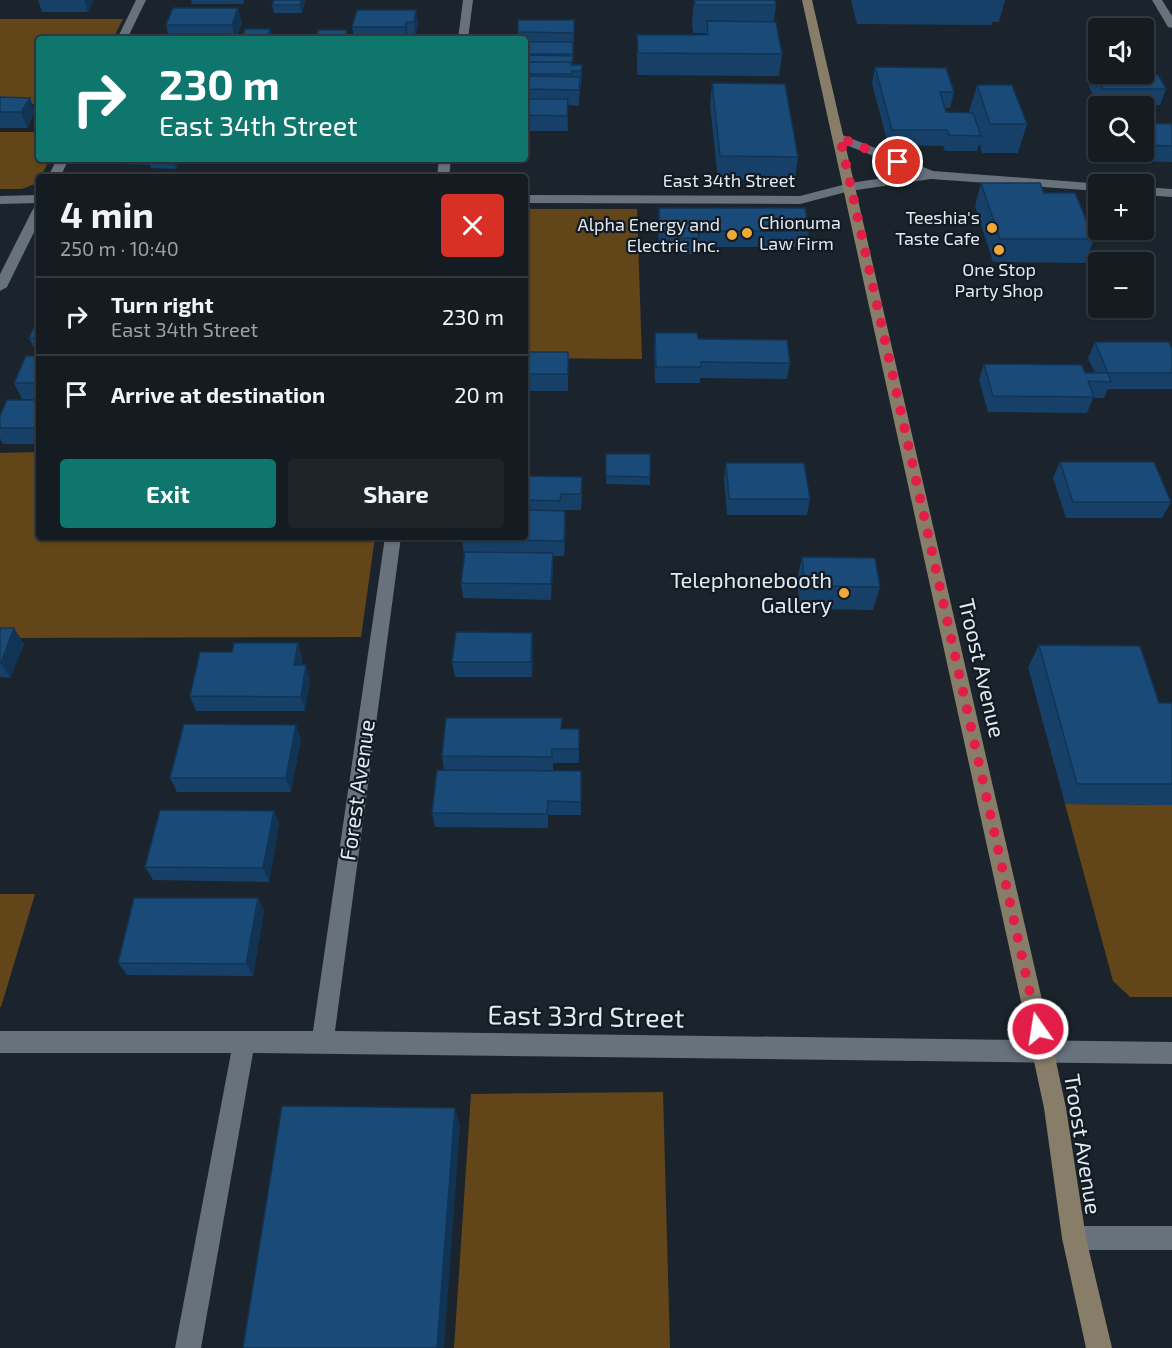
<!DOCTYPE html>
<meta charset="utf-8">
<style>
:root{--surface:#141b21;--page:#1d242a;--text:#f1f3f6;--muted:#9da1a5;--line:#33393f;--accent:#0f766e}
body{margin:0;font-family:"Exo 2",sans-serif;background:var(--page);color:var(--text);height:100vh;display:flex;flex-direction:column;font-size:22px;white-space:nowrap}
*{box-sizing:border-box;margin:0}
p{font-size:20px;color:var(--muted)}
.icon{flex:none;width:33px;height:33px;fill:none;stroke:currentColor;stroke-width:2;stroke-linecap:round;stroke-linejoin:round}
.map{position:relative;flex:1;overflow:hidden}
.side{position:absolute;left:36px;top:174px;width:492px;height:366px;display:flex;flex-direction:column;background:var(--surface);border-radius:6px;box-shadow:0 2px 4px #0004,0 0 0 2px var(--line)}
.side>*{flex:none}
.guide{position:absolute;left:36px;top:36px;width:492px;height:126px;border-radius:6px;box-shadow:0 2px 4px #0004,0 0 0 2px var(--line);background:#0f766e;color:#fff;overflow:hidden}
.tools{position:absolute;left:1088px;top:18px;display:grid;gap:12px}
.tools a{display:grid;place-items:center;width:66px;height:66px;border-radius:6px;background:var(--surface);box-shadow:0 2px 4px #0004,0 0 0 2px var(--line);font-size:30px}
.pin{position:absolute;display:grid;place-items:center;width:51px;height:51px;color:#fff;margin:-26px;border:3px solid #fff;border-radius:50%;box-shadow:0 2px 6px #0007}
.me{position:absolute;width:66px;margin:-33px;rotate:347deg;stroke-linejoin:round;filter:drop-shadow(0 0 4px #0008)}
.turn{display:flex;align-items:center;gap:21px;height:126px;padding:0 24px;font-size:27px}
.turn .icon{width:78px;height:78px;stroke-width:2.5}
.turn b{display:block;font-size:42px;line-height:51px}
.round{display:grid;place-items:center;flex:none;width:63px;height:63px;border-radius:6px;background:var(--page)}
.overview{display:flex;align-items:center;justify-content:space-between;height:102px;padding:0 24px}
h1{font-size:36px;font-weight:700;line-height:45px}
.action{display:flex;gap:12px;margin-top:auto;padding:12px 24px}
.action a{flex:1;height:69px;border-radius:6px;background:var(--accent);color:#fff;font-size:24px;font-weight:700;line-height:69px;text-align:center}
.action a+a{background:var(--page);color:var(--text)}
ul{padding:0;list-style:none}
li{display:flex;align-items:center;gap:18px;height:78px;padding:0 24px;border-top:2px solid var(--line)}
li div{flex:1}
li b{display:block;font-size:22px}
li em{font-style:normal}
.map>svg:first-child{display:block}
</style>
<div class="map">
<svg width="1172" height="1348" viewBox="0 0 1172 1348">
<rect width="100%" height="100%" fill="#1b242c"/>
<path fill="#624619" d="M0,19H123L113,39H39V104L0,103Z
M0,132H39V159H50L37,183L22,189H0Z
M525,209H637L642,359L525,358Z
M39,452V537H375L361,637L0,638V453Z
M1065,804L1172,805V997H1130L1113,981Z
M0,894H35L1,1007H0Z
M663,1092L670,1348H454L471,1094Z"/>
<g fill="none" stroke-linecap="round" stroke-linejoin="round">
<path fill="#68727c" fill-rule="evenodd" d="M1074,1226H1172V1250H1074L1065,1247L1062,1238L1065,1229Z"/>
<path fill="#68727c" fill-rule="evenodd" d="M136,0H146L127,39H117Z
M463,0H473L468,39H458Z
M1152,0H1162L1172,16V28L1168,27Z
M840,134L933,171L1103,184H1098V191L931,179L850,191L800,204L525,203V195L800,196L850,183L917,173L836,141V135Z
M57,159H69L60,177H48Z
M439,159H451L449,177H437Z
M1143,187L1172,189V197L1143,195Z
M39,195V203L0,204V196Z
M39,205V222L7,287L0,291V274L33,209Z
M385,537H401L335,1031L1172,1042V1064L253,1053L201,1348H175L231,1053H0V1031H313Z"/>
<path fill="#887d69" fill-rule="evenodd" d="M802,0H812L1054,1052L1066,1108L1086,1238L1112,1348H1086L1062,1238L1044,1108L1032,1052Z"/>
</g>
<path fill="#164067" d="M38,0H94L88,12H42Z
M191,0H244L243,4H192Z
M274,0H305V1L302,13H274L272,5Z
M694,0H775L776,5L774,22L782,54L779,76L637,75V35H706V33H693L692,23Z
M851,0H1005L999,22H992L991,25L857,24Z
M416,10L418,25L415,37H408V39H353L354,37L352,27Z
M574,20L573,65H582L581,87H580L579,106L568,105V131H525V39H518V32Z
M242,23L236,39H165L168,34L166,25Z
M875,67L954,92L950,108H944L946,112H969L977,85L1027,124L1018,153H982L979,143L977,151H945L943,146L888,145L872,83Z
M1094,71L1166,89L1160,105H1097L1089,86Z
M712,83L798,157L795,180L718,179L710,106Z
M0,97L30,98L35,113L27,128H0Z
M1143,123L1172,124V162L1136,161L1132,152H1143Z
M120,159H195L193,162H179L176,169L151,168L150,165L122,164Z
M981,183L1044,193L1094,239L1085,263L993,262L975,206Z
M1143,197L1156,214L1152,222L1143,221Z
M659,208L809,231L807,247H698V254H678L677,247H659L658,224Z
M39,316V354H37L29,338Z
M655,333L698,339L790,363L787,379L700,378V383H655L654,349Z
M1095,342L1172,349V389H1108L1104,398H1093L1087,413L988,412L979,380L984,364L1095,373L1088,358Z
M525,352H568V391H525Z
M39,356V399H22L14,383Z
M39,400V444H3L0,438V416Z
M606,454L650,477V485L606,484Z
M1060,462L1171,502L1162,518H1066L1053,478Z
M726,463L810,499L807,515H727L724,479Z
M525,476L582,493L581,510H561L566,526L564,556H553V569L551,600L463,598L461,583L464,555L462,539L525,537Z
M802,557L880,587L873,610L800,609L797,579Z
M0,628L24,644L10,678L0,677Z
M298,643L302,659L301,665L310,680L305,711H196L190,696L232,652Z
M1039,645L1159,703H1172V805L1065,804L1028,667Z
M533,648L532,677H455L452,662Z
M562,729H579V763H553V771H581V815H548V828L435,827L432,813L444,770L442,756Z
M301,739L291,792H177L170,778Z
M274,811L279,824L269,882L153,880L145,867Z
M258,898L264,911L253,976L127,975L118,963Z"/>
<path fill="#123454" d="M84,0H94L88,12Z
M302,0H305V1L302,13L300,5Z
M238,8L242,23L235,39L232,25Z
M416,10L418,25L415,37L414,22Z
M406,22L408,37V39H406L405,27Z
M270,29L272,37L271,39H267Z
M347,30L348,39H345Z
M30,98L35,113L27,128L21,112Z
M568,99V131L567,116Z
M173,159H178L179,162L176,169Z
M565,511L566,526L564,556V541Z
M553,553V569L551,600V584Z
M14,628L24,644L10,678L1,663Z
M532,633L533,648L532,677L531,662Z
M298,643L302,659L299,680L294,665Z
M306,665L310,680L305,711L301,697Z
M296,725L301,739L291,792L286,778Z
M274,811L279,824L269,882L263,868Z
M258,898L264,911L253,976L246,964Z
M455,1108L460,1126L444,1348H437Z"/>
<path fill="#1a4b78" stroke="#123454" stroke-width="1.5" d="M274,0H302L300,5H272Z
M694,0H775L776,5H695Z
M173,8H238L232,25H166Z
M357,10H416L414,22H406L405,27H352Z
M518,20H574V33L518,32Z
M707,21L776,22L782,54L638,53L637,35H708Z
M245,29H270L267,39H242Z
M318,30H347L345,39H316Z
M167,34H230L228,39H165Z
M353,37H402V39H353Z
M525,42H573V54H525Z
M525,55L573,56L572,65H571V62H525Z
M525,62H571V65H582L581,71H572V74H525Z
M875,67L946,68L954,92H940L946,112L973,113L981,136L949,135L947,130H892Z
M1094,71H1098V74H1137L1158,75L1166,89H1103Z
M525,76L580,77L579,90L525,89Z
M712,83L785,84L798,157L720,156Z
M977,85H1012L1027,124H990Z
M0,97L30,98L21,112H0Z
M525,99H568L567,116L525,115Z
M1143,123L1172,124V146L1143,145Z
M981,183H1040L1044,193H1075L1094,239H1000Z
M1143,197L1149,198L1156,214L1143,213Z
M659,208H805L809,231H698L699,238H679L678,231H660Z
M39,316V338H29Z
M655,333H697L698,339L787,340L790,363L701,362V367H656Z
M1095,342H1169L1172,349V373H1108Z
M525,352H568V374H525Z
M26,356H39V383H14Z
M984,364L1082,365L1085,373H1108L1111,382L1088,381L1094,397L993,396Z
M7,400H39V428H0V416Z
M606,454H650V477L606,476Z
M1060,462H1154L1171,502H1073Z
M726,463H804L810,499H729Z
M525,476L582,477L581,494H561L560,501L525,500Z
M525,510L565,511L564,541L462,539V537H525Z
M465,552L553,553L551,584L461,583Z
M802,557L875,558L880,587L805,586Z
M0,628H14L1,663H0Z
M456,632L532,633L531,662H452Z
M234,643H298L294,665H306L301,697L190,696L200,652H232Z
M1039,645L1140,646L1159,703H1172V784H1077Z
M446,718H562L561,729H579V749H552V757L442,756Z
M184,724L296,725L286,778H170Z
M437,770L581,771V802L548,801L547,814L432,813Z
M160,810L274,811L263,868L145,867Z
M134,898H258L246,964L118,963Z
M282,1106L455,1108L437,1348H243Z"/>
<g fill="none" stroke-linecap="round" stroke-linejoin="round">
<path stroke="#e11d48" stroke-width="10" stroke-dasharray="0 18" d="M898,162L840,138L1038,1029"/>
</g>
<g fill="#eca93a" stroke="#121a23" stroke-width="2">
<circle cx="992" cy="228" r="6"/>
<circle cx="747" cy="233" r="6"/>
<circle cx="732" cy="235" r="6"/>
<circle cx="999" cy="250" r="6"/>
<circle cx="844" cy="593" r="6"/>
</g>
<g text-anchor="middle" stroke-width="4.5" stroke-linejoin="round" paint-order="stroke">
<g font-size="18" fill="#e3e9ef" stroke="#121a23">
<text x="729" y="187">East 34th Street</text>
</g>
<g font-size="18" fill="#e3e9ef" stroke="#121a23" text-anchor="end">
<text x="980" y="224">Teeshia's<tspan x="980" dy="21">Taste Cafe</tspan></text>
<text x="759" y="229" text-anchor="start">Chionuma<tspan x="759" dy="21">Law Firm</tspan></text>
<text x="720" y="231">Alpha Energy and<tspan x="720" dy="21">Electric Inc.</tspan></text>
<text x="999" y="276" text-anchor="middle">One Stop<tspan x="999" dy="21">Party Shop</tspan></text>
</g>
<g font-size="22" fill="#e3e9ef" stroke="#121a23" text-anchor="end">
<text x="832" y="588">Telephonebooth<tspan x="832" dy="25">Gallery</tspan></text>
</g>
<g font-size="22" fill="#e3e9ef" stroke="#121a23">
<text transform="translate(982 668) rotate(77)" y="8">Troost Avenue</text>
<text transform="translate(357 790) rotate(-82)" y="8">Forest Avenue</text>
<text transform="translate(1083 1144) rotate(81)" y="8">Troost Avenue</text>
</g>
<g font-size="27" fill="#e3e9ef" stroke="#121a23">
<text transform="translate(586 1017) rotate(1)" y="9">East 33rd Street</text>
</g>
</g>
</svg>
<div class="tools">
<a><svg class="icon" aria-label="sound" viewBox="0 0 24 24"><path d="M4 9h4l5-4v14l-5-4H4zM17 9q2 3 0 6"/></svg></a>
<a><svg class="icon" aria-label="search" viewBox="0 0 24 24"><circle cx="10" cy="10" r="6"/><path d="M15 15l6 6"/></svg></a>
<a>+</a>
<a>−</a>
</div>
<div class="pin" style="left:898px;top:162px;background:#d93025"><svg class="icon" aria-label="arrive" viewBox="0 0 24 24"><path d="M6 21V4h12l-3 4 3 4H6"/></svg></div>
<svg class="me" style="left:1038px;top:1029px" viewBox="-20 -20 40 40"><circle r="17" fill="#e11d48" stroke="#fff" stroke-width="3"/><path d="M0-11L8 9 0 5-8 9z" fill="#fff"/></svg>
<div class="guide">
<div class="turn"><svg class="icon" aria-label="right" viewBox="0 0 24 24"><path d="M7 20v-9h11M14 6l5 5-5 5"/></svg><div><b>230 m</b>East 34th Street</div></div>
</div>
<section class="side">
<div class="overview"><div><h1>4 min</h1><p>250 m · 10:40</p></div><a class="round" style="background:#d93025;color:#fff"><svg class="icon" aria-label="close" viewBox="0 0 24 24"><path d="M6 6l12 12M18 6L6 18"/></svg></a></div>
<ul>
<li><svg class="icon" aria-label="right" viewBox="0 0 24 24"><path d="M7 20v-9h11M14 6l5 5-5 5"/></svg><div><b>Turn right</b><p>East 34th Street</p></div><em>230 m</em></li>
<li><svg class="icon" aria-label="arrive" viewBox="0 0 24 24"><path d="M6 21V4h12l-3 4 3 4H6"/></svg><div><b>Arrive at destination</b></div><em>20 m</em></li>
</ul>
<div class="action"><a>Exit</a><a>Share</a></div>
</section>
</div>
